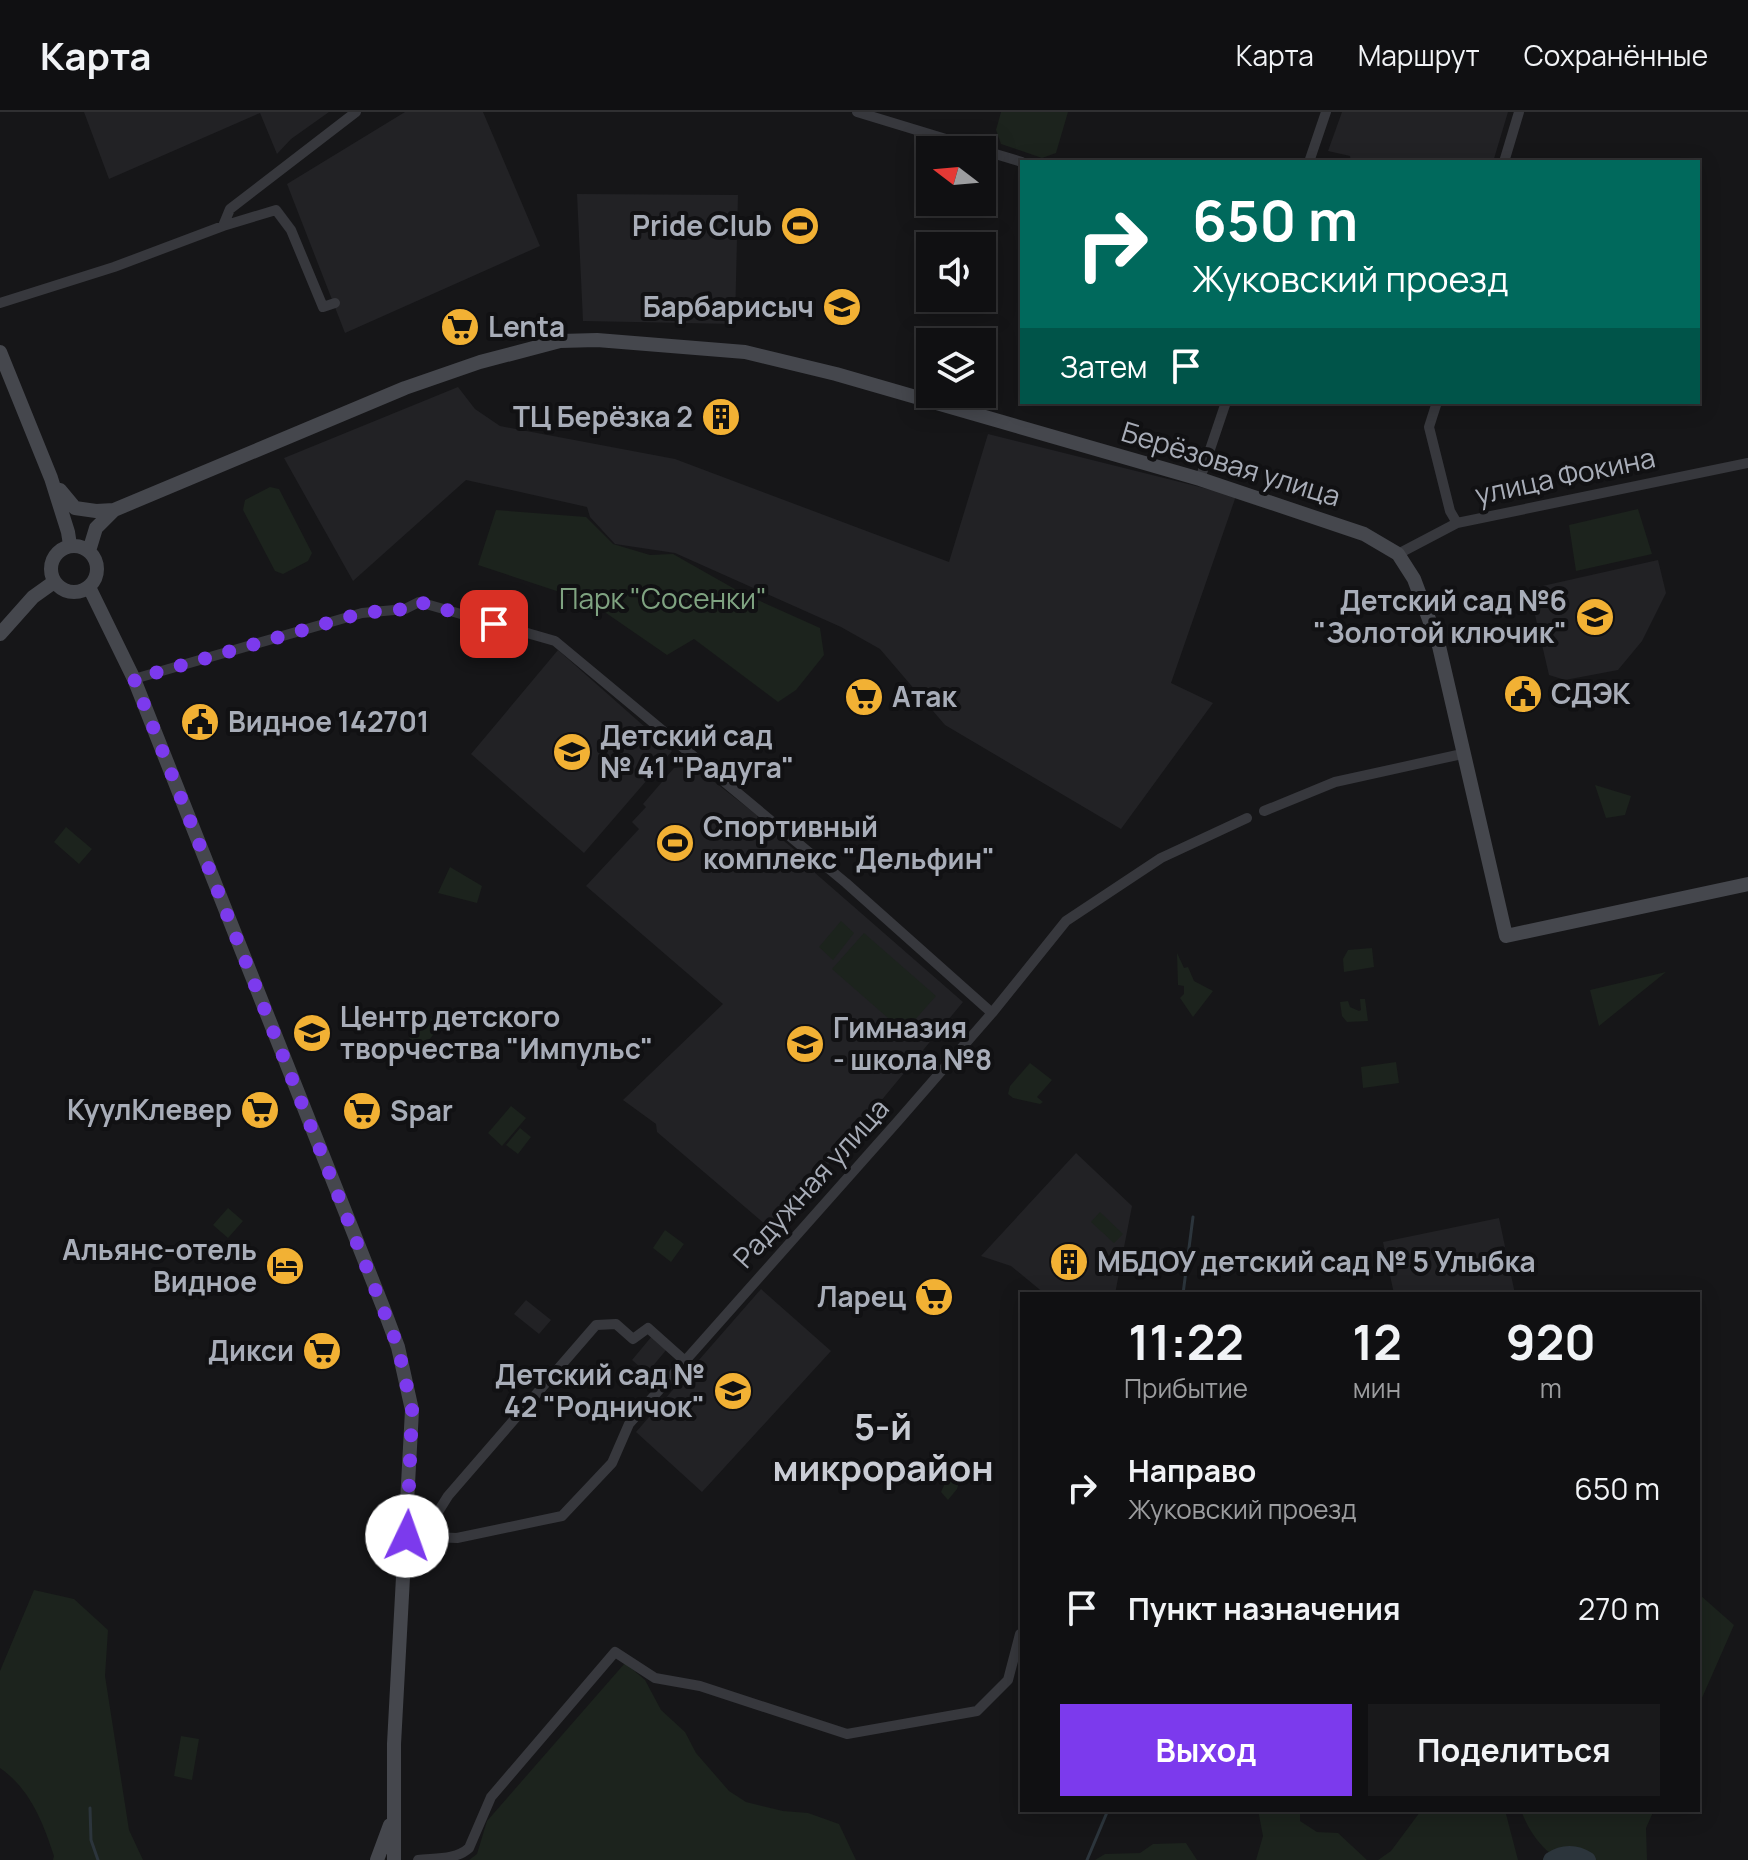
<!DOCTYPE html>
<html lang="ru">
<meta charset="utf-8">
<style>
:root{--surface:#101012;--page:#19191b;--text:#f1f3f6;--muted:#9c9d9f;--line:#303032;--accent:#7c3aed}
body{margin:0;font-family:Manrope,sans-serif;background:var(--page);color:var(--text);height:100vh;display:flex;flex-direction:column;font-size:30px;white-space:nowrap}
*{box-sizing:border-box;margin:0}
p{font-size:26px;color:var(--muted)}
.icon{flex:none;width:44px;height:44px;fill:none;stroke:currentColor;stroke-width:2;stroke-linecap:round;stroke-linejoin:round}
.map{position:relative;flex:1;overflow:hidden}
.side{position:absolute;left:1020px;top:1180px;width:680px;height:520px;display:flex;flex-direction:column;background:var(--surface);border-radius:0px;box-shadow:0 4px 20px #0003,0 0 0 2px var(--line)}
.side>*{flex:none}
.banner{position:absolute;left:1020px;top:48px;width:680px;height:244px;border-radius:0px;box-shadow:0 4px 20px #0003,0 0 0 2px var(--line);background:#00695c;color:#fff;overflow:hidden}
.needle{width:52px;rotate:286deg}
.fabs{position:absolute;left:916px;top:24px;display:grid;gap:16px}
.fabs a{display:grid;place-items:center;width:80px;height:80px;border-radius:0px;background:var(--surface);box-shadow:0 4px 20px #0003,0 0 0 2px var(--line);font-size:40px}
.pin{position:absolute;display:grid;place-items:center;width:68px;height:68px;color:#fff;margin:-34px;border-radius:16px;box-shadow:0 4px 12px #0006}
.me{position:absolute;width:88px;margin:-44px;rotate:3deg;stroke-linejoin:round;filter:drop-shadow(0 0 6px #0008)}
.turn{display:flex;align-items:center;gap:28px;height:168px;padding:0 40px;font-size:36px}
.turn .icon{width:104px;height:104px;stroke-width:2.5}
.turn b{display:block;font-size:56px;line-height:68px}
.then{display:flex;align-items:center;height:76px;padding:0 40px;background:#0003;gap:16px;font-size:30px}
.eta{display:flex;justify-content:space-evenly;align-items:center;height:136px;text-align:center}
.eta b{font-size:48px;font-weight:700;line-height:56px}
.button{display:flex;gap:16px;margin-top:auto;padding:16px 40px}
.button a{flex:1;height:92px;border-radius:0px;background:var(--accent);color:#fff;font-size:32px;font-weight:700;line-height:92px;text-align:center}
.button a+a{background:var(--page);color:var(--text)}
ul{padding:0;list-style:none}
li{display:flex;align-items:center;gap:24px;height:120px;padding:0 40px}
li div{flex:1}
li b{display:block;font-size:30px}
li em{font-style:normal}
header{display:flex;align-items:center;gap:48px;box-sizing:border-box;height:112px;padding:0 40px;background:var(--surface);border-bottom:2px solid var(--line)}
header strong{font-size:38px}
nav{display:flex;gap:44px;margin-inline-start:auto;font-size:28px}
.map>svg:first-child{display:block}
</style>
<header>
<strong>Карта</strong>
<nav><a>Карта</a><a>Маршрут</a><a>Сохранённые</a></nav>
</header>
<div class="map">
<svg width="1748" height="1748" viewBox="0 0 1748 1748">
<rect width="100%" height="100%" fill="#161618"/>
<path fill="#222225" d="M84,0H329L291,27L277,42L260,1L109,67Z
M405,0H483L540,134L345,221L287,72Z
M1342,0H1508L1493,50H1351L1350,44L1328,39Z
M577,82L738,83L735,212L583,209Z
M458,275L475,297L500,314L675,347L949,450L988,322L1236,384L1171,571L1213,591L1121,717L945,613L880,537L841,515L675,441L615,432L590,405L587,395L466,368L353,469L284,346Z
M1658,448L1666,481L1642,529L1618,558L1565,568L1549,563L1529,477Z
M558,538L672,639L584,741L471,642Z
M694,654L757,703L759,711L767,718L773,720L812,752L814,760L963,890L773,1119L657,1020L656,1012L623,988L723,892L586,774L639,717L632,710L646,695L643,692L674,656Z
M1076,1041L1132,1094L1115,1182H1045L1011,1154L981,1144Z
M1499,1106L1515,1182H1394L1383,1130Z
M761,1177L831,1239L702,1380L636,1320Z
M526,1188L551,1208L539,1222L514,1202Z
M652,1224L667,1237L647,1261L632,1248Z"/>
<path fill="#1c231d" d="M1001,0H1068L1056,41L1042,46L1001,32L996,18Z
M270,375L279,377L312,441L308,449L283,462L275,459L243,398L245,388Z
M1638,397L1652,442L1576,459L1569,413Z
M496,398L586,405L613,432L650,443L673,442L740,480L820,516L824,543L796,578L778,590L694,527L667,543L590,490L478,453Z
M1595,673L1631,684L1625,703L1606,706Z
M66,715L92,737L79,752L54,730Z
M450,755L482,774L477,791L438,781Z
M841,809L854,821L833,848L819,835Z
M864,821L936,884L904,920L832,857Z
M1372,836L1374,855L1344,860L1343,847L1348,838Z
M1177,841L1184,856L1188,855L1194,869L1213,879L1193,905L1180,886L1184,882V874L1178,873Z
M1666,860L1599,914L1590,878Z
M1360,887H1365L1368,909L1347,910L1342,904L1340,890L1348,889L1350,895L1359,899L1361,898Z
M428,904L440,914L422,937L409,926Z
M1396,950L1399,971L1363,976L1361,955Z
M1030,951L1052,968L1037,985L1043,990L1040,992L1013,986L1008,982L1010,974Z
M511,994L526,1006L502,1034L488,1021Z
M520,1016L531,1025L518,1042L506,1033Z
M228,1096L243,1109L228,1126L213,1113Z
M1100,1100L1123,1122L1114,1131L1091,1110Z
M665,1118L684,1132L671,1150L653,1136Z
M948,1364L960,1367L957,1377L948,1388L941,1380Z
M34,1478L74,1487L108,1518L105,1564L129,1718L143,1748H53L54,1744C43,1710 30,1677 0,1656V1559Z
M1700,1483L1734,1513L1698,1595V1484Z
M625,1551L645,1568L661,1598L685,1620L696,1641L729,1679L746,1690L783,1699L808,1701L839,1712L856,1748H469L477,1742L487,1709Z
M181,1624L199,1627L192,1668L174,1664Z
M1258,1698H1300V1709L1317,1720L1338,1721L1367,1748H1256L1263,1724Z
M1427,1698H1500L1506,1702L1518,1748H1378L1391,1739L1420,1700Z
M1521,1698H1654L1646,1716L1647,1748C1622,1748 1589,1748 1565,1748C1544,1744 1527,1716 1521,1698Z
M1186,1731L1197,1748H1095L1105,1742L1140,1741L1153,1732Z"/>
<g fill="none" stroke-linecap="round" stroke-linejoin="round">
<path stroke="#2c353c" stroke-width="3" d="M1183,1182L1193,1105
M90,1696L91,1728L98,1748
M1087,1748L1108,1698"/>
<path stroke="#2c353c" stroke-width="16" d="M1551,1748C1563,1740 1576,1740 1588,1748"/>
<path stroke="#37383d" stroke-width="10" d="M857,0L982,38
M982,38L1022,50
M1309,50L1326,0
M1504,50L1519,0
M223,114L230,97L356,0
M0,191L114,155L223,114L276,98L291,118L323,195L335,191
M1437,290L1429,315L1450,399L1457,411
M1200,367L1226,290
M1398,442L1457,411L1748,351
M134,567L362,501L405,497L419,490L555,529L846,771L992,901
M1264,699L1335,670L1462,642
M407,1424L457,1426L562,1404L612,1351L629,1312L898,1009L992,901L1066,809L1161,746L1247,706
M423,1424L448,1384L596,1213L616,1212L633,1227L648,1216L685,1249
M418,1748C435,1746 456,1748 469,1736L491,1685L615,1540L655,1566L700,1574L847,1622L977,1599L1008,1568L1020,1522"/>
<path stroke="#45474d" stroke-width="14" d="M0,240L51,366L68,420L70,433
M60,378L75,396L96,399L114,398
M51 457a23 23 0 1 1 46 0a23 23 0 1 1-46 0Z
M89,439L96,416L114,398L405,276L480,250L560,229L597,228L745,240L836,262L1200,367L1364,422L1398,442L1414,467L1439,534L1506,824L1748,772
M89,475L134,567L383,1195L398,1235L412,1298L394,1632V1748
M0,522L33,485L54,470
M377,1748L390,1713"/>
</g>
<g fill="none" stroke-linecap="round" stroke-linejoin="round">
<path stroke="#7c3aed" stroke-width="14" stroke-dasharray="0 25.2" d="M407,1424L412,1298L398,1235L134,567L362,501L405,497L419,490L494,512"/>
</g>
<defs>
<g id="stadium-disc" transform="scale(2)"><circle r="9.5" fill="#f2b134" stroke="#111113"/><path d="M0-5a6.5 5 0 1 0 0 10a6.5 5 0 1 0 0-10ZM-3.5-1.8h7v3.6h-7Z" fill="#111"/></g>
<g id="school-disc" transform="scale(2)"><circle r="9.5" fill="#f2b134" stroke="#111113"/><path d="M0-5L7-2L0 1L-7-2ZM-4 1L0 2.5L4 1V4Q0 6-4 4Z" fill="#111"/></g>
<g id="supermarket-disc" transform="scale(2)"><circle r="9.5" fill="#f2b134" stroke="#111113"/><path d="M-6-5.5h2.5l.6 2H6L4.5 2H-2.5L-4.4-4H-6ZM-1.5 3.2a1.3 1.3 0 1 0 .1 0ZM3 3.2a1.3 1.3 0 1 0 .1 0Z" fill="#111"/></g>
<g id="building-disc" transform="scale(2)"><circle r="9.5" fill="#f2b134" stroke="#111113"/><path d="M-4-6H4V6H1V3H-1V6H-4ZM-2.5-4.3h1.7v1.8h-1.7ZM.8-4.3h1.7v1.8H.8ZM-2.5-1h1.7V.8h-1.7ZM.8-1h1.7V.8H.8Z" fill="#111"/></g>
<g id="civic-disc" transform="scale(2)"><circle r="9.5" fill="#f2b134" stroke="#111113"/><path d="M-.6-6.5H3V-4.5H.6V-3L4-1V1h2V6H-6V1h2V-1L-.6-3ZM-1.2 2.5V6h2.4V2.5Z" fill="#111"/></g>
<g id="hotel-disc" transform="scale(2)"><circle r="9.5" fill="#f2b134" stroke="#111113"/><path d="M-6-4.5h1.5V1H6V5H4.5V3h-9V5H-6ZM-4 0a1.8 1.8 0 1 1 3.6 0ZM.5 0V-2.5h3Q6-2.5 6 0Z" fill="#111"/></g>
</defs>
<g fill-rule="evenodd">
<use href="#stadium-disc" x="800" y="114"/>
<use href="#school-disc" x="842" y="195"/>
<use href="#supermarket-disc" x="460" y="215"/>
<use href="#building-disc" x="721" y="305"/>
<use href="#school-disc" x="1595" y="505"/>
<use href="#civic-disc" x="1523" y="582"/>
<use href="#supermarket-disc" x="864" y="585"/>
<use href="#civic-disc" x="200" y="610"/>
<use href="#school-disc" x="572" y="640"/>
<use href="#stadium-disc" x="675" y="731"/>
<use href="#school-disc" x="312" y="921"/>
<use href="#school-disc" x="805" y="932"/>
<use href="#supermarket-disc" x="260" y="998"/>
<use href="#supermarket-disc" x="362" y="999"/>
<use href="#building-disc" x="1069" y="1150"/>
<use href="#hotel-disc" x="285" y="1154"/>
<use href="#supermarket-disc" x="934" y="1185"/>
<use href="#supermarket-disc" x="322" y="1239"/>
<use href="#school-disc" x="733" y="1279"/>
</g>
<g text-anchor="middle" stroke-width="8" stroke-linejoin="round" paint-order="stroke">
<g font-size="28" font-weight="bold" fill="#a8adb8" stroke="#111113" text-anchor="start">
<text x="772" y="124" text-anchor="end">Pride Club</text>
<text x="814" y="205" text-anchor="end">Барбарисыч</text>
<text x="488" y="225">Lenta</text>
<text x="693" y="315" text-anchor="end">ТЦ Берёзка 2</text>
<text x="1567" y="499" text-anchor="end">Детский сад №6<tspan x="1567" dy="32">"Золотой ключик"</tspan></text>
<text x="1551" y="592">СДЭК</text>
<text x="892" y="595">Атак</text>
<text x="228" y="620">Видное 142701</text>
<text x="600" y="634">Детский сад<tspan x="600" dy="32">№ 41 "Радуга"</tspan></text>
<text x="703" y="725">Спортивный<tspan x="703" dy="32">комплекс "Дельфин"</tspan></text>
<text x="340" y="915">Центр детского<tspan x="340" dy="32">творчества "Импульс"</tspan></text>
<text x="833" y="926">Гимназия<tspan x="833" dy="32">- школа №8</tspan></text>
<text x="232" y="1008" text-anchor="end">КуулКлевер</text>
<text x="390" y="1009">Spar</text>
<text x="257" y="1148" text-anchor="end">Альянс-отель<tspan x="257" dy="32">Видное</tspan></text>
<text x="1097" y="1160">МБДОУ детский сад № 5 Улыбка</text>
<text x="906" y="1195" text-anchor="end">Ларец</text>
<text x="294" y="1249" text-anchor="end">Дикси</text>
<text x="705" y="1273" text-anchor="end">Детский сад №<tspan x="705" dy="32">42 "Родничок"</tspan></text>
</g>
<g font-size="28" fill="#a8adb8" stroke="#111113">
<text transform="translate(1231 352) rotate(17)" y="10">Берёзовая улица</text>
<text transform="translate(1565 364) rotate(-12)" y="10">улица Фокина</text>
<text transform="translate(811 1071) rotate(-48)" y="10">Радужная улица</text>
</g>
<g font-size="28" fill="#7fa381" stroke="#111113">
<text x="663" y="497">Парк "Сосенки"</text>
</g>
<g font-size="36" font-weight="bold" fill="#c9ccd4" stroke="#111113">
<text x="883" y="1328">5-й<tspan x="883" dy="41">микрорайон</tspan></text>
</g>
</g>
</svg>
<div class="fabs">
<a><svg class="needle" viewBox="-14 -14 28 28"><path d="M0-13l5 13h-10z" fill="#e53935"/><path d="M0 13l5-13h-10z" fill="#9c9d9f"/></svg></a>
<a><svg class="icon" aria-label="sound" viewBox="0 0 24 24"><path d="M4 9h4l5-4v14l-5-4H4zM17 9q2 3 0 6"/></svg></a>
<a><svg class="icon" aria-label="layers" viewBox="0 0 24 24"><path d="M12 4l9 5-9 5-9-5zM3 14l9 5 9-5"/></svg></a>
</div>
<div class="pin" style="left:494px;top:512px;background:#d93025"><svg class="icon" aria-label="arrive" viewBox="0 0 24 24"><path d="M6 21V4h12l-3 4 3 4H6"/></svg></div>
<svg class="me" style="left:407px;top:1424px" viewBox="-20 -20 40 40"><circle r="19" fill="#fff"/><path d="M0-13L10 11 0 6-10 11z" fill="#7c3aed"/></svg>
<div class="banner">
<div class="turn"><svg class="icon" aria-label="right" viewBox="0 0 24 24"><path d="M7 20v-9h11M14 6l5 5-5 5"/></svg><div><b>650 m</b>Жуковский проезд</div></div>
<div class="then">Затем<svg class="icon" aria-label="arrive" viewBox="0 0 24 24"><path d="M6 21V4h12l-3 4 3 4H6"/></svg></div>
</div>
<section class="side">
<div class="eta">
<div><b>11:22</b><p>Прибытие</p></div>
<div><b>12</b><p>мин</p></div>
<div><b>920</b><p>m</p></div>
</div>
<ul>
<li><svg class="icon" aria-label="right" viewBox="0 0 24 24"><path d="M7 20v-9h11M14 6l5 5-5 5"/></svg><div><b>Направо</b><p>Жуковский проезд</p></div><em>650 m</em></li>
<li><svg class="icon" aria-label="arrive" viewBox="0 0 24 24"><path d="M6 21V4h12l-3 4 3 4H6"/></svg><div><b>Пункт назначения</b></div><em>270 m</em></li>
</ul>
<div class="button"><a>Выход</a><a>Поделиться</a></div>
</section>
</div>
